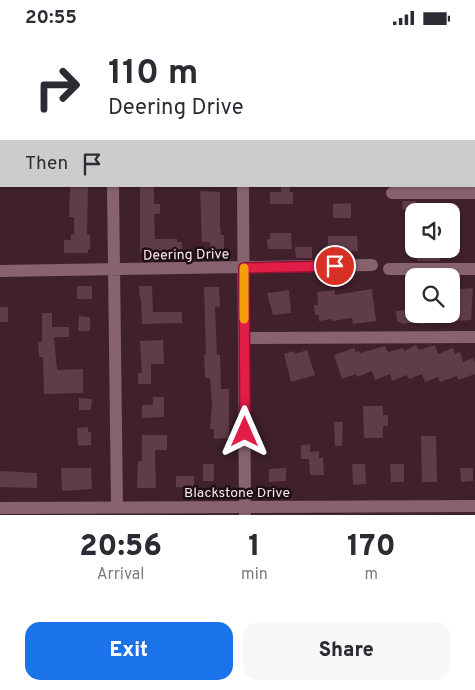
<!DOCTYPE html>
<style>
:root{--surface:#fff;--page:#f7f7f7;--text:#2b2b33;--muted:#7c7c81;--accent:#1a73e8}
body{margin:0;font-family:Overpass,sans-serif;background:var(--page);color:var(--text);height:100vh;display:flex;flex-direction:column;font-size:19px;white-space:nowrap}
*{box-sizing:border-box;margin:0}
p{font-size:16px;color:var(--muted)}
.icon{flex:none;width:28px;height:28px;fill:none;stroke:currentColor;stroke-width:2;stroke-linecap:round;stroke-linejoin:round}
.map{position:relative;height:480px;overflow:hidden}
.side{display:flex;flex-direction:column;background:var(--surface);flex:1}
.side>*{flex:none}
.banner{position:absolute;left:0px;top:0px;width:475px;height:152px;box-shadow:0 1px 4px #0004;background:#fff;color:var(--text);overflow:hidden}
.fabs{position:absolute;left:405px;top:168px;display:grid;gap:10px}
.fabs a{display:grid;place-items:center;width:55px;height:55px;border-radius:10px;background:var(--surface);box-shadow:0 1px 4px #0004;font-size:25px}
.pin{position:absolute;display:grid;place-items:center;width:42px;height:42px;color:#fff;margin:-21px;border:2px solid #fff;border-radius:50%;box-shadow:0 1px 5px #0007}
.me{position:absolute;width:55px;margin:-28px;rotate:0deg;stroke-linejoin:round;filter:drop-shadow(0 0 4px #0008)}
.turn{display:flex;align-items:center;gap:18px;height:105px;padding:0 25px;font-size:22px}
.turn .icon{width:65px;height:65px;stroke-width:2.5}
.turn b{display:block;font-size:35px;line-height:42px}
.then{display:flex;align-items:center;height:48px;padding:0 25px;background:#0003;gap:10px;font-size:19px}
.eta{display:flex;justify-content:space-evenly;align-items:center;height:85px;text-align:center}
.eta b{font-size:30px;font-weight:800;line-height:35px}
.primary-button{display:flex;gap:10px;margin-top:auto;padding:10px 25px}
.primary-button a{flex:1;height:58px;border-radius:15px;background:var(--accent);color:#fff;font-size:20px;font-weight:800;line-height:58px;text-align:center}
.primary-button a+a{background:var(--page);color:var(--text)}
.status{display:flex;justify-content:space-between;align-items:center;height:35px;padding:0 25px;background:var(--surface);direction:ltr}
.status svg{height:14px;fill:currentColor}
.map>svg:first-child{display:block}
</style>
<div class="status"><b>20:55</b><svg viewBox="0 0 49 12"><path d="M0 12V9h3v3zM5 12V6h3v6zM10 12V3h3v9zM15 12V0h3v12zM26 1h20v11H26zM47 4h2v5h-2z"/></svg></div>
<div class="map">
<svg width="475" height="480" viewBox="0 0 475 480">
<rect width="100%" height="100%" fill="#3f202b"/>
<path fill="#5f3c48" d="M70,151H88L87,200H90V214H88V218H64V205H71V199H74V182H69Z
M140,151H154V169H160V179H154L155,204H177V207H182V217L140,218Z
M281,152H290V157H293V169H270V157H281Z
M200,156L220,157V190L221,200H224V214H218V218H210V207H202Z
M403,166H416V175L402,174Z
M351,168V183H333V169Z
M270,198H291L292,214H268L267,204H270Z
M328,201H357L358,216H333V214H328Z
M295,212H312V223H296Z
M425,214H438L440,226H417V222H425Z
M77,251H92V264H77Z
M139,251H152L153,277H182V288L142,289L141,264H140Z
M204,252H219L220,271L215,272L217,320H220L221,354H229V403L214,404V394H210L212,370L210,343H205L204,320H206Z
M473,253L471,285L419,289L418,287L401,289V287H397L396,276L407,275V279H451V255Z
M372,254L376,286L353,289L352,283L332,286V284L319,286V280H315L314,270H318L317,257L335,255V260Z
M289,255L291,278L273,280L267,258Z
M0,272H8V287H0Z
M42,278H52V292H69V302H54L57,335L83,334V358L44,359L43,322H39L38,307H42Z
M79,281L90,282V296H78Z
M163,305L164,329H151V349H138V338H142L140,306Z
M416,310L419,315L435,310L438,319L453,313L455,319L460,317L463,327L473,323L475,328V339L458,345L457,341L440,347L438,342L425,347L422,339L409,344L407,340L392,346L390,339L375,345L372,336L357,342L356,339L342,344L334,320L354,313L356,317L359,316L360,318L385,311L388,317L403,313L404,316Z
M307,315L315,340L291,347L284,319L294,316L295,319Z
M153,362H164V382L142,383V370H153Z
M79,363L92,364L91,375H79Z
M363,371H383V380H388V391H383V403H364Z
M334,387H343L342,411H335Z
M88,392V397H91V410L78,411L77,393Z
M142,400H167V415H155L156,453H137L138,426H142Z
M421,401H436L437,447H422Z
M310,409V417L319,416V423H323L324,440H310L309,424H301V410Z
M203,429H214V446H203Z
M352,429H365L366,449L353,450Z
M390,429H404V447H391Z
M61,433H91L92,454L62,456Z
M286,433V446L269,447V434Z
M460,433H473V446L461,447Z
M0,436L37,438V453L0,452Z
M176,441H194V453L176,452Z"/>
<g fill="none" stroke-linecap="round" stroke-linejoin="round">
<path stroke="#88636f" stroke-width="12" d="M242,0V1
M406,1L475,0
M474,77H475
M113,151L117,473
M243,151L245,480
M392,158H475
M389,234H475
M0,236L372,230
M244,303L475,302
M0,473L475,471"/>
</g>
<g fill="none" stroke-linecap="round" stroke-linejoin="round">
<g stroke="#92132f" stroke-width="12">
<path id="route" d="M245,397L244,233L335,231"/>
</g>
<use href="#route" stroke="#e11d48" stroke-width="9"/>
<path stroke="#f59e0b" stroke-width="9" d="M244,233V284"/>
</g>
<g text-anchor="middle" stroke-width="5" stroke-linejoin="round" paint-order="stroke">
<g font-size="14" fill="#fde7ee" stroke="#1d0f14">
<text transform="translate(186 219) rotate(-1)" y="5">Deering Drive</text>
<text x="237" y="462">Blackstone Drive</text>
</g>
</g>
</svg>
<div class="fabs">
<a><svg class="icon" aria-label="sound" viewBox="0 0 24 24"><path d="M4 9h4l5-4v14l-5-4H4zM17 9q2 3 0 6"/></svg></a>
<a><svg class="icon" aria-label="search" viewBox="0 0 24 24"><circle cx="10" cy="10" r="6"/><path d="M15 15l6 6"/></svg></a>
</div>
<div class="pin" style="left:335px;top:231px;background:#d93025"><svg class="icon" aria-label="arrive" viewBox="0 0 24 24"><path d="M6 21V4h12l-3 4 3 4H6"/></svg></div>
<svg class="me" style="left:245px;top:397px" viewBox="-20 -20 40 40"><path d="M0-17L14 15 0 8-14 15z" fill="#e11d48" stroke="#fff" stroke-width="4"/></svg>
<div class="banner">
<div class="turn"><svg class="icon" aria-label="right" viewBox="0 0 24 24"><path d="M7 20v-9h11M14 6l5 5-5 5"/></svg><div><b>110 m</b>Deering Drive</div></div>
<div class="then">Then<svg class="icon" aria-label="arrive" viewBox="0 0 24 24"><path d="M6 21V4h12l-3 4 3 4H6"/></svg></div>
</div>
</div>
<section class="side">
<div class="eta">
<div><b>20:56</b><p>Arrival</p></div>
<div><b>1</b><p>min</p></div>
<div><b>170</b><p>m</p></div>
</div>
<div class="primary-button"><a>Exit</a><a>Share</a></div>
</section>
